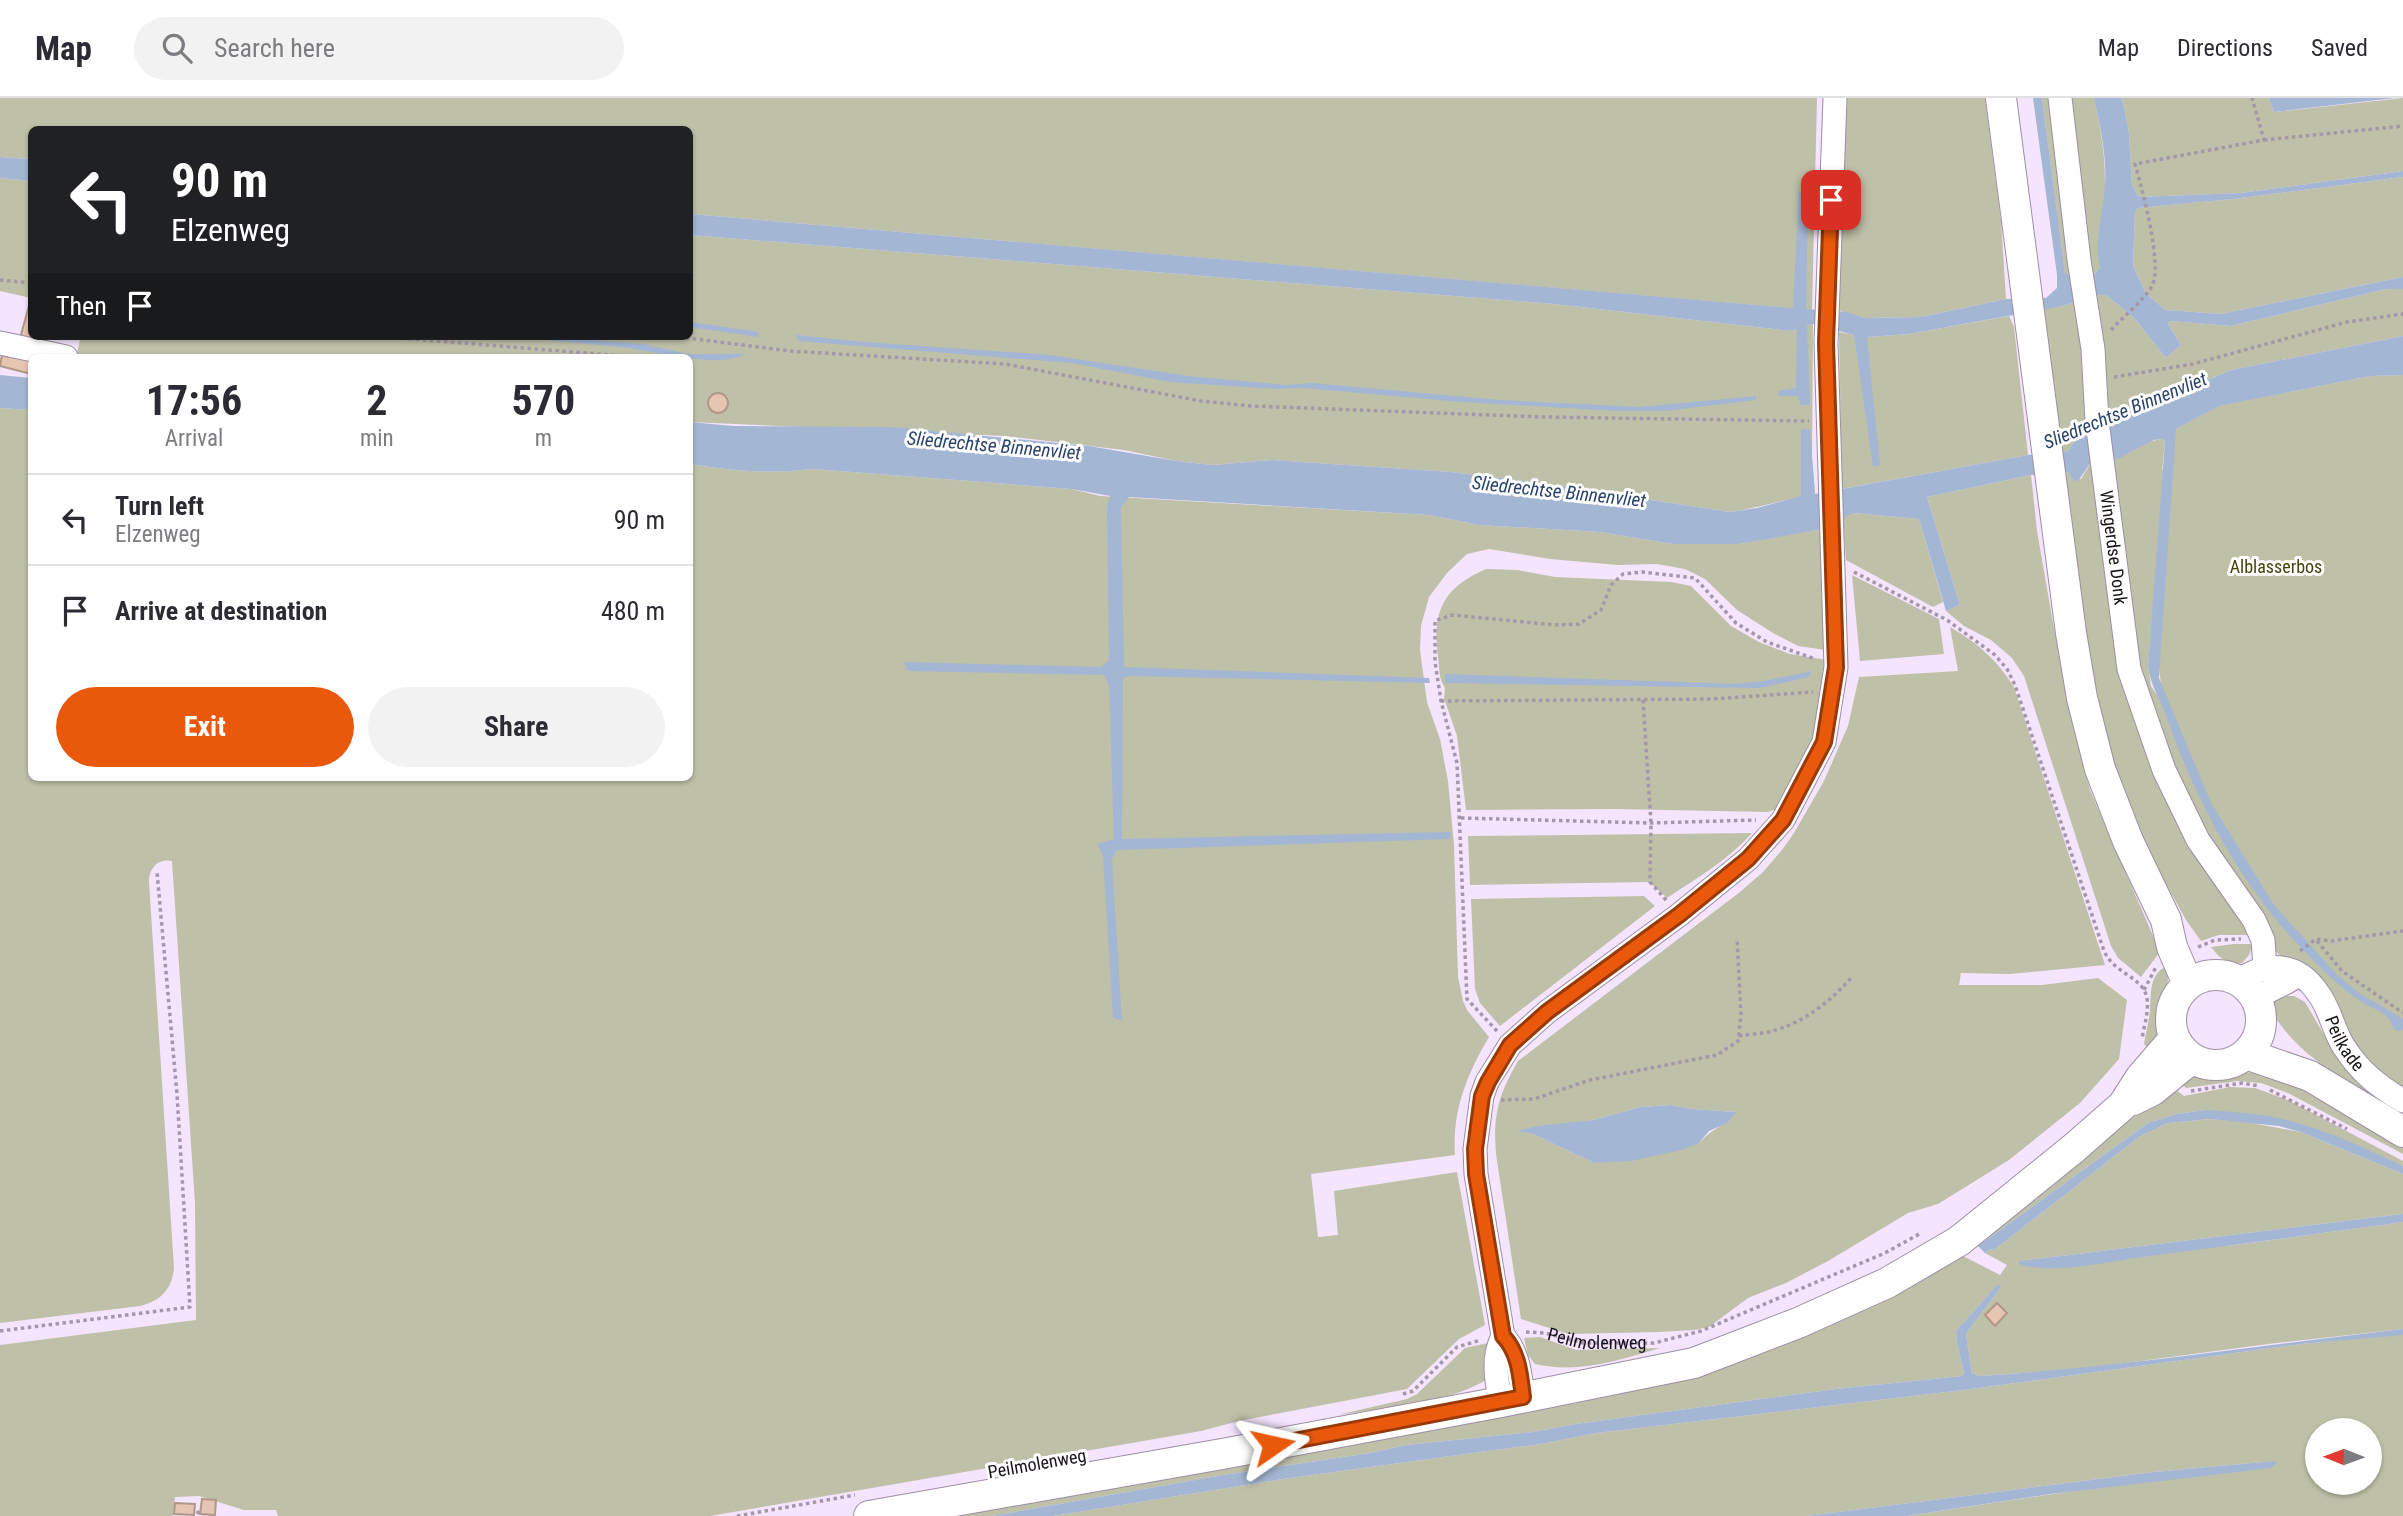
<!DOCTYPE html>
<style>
:root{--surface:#fff;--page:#f2f2f3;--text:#2b2b33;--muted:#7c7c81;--line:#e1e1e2;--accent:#ea580c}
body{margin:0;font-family:"Roboto Condensed",sans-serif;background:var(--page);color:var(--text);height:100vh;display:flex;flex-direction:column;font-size:26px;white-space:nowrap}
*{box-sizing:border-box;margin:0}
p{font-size:23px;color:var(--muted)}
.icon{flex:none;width:38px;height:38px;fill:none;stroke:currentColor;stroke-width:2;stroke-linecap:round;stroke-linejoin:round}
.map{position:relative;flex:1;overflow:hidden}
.drawer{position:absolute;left:28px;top:256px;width:665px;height:427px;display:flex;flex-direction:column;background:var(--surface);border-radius:10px;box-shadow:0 2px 5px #0004}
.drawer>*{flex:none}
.guide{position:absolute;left:28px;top:28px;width:665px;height:214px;border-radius:10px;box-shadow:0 2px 5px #0004;background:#202124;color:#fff;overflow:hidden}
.needle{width:46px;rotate:271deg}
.controls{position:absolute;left:2305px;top:1320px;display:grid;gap:14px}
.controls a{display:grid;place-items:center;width:77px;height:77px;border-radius:50%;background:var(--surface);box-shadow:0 2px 5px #0004;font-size:35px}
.pin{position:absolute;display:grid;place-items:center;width:60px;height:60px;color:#fff;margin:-30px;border-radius:14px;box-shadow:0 4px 10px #0006}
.me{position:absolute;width:77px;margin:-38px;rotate:79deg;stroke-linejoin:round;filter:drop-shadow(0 0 5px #0008)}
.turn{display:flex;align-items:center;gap:24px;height:147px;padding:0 28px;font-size:32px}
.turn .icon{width:91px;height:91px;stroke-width:2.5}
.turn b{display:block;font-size:49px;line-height:60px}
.then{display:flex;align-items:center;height:66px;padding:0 28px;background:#0003;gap:14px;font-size:26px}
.eta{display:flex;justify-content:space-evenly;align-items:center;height:119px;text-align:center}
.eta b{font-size:42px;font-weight:700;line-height:49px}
.cta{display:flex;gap:14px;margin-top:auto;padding:14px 28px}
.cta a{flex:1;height:80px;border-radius:42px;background:var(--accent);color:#fff;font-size:28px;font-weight:700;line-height:80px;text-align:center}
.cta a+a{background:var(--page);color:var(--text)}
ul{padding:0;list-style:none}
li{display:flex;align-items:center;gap:21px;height:91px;padding:0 28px;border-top:2px solid var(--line)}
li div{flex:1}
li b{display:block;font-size:26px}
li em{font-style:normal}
header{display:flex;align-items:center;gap:42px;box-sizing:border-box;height:98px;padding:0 35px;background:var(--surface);border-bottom:2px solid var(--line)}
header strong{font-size:33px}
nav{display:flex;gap:38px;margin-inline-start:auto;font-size:24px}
.search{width:490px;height:63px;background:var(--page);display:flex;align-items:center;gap:18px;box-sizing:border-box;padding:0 24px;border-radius:38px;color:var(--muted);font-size:26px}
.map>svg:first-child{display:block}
</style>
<header>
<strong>Map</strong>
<div class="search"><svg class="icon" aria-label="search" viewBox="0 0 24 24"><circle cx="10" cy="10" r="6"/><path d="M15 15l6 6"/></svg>Search here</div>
<nav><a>Map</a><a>Directions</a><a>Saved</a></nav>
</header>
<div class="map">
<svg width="2403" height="1418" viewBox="0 0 2403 1418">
<rect width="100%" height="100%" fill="#f4e4fd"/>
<path fill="#bfc0a8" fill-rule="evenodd" d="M0,0H1817L1812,212L690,116V32H32L31,61L0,59Z
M1842,0H1985L2001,123L2006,201L1921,219L1865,220L1836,212Z
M2042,0H2094C2100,27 2105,54 2105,82C2106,111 2099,140 2100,169L2093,178L2071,180L2065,176Z
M2122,0H2269L2274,14L2403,0V73L2241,95L2139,99L2132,87L2129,34Z
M2403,79V179L2220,216L2166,212L2146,196L2133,167L2135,114L2138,110L2233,101Z
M0,80L31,83V200L0,193Z
M690,137L1554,206L1790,233L1813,226L1812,361L1815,396C1786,401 1759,410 1730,414L1532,384L1451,374L1272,362L1213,367L1176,363L1124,352L1005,338L690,324V259H76L81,238H690Z
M2386,191H2403V238L2231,272L2080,336L2067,354L2057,355L2038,212L2063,208L2096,197H2106L2135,221L2166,260L2181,247L2168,226L2170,223L2231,228Z
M2009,218L2014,229L2028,357L1842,391L1839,234L1866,239L1909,236Z
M2403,277V995L2373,974L2341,930L2230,799L2254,837H2219L2201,843L2186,822L2137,733L2103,645L2060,375L2068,374L2073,382L2081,381L2092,363L2141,599L2108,361C2128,361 2142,343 2162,341L2165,343L2162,374L2176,331L2218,308L2371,278ZM2153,509C2157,546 2159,581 2166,617L2159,600L2151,588L2148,569Z
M0,310L31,312L32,679H690V366C733,373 769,376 813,371L1072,391L1100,398L1429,417L1479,427L1600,434L1673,446H1738L1822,431L1826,552L1798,548L1773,535L1737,512L1705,481L1685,471L1657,466L1618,467L1550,461L1489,451L1467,456L1447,475L1429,499L1421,528L1420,552L1427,604L1440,641L1448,683L1454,747L1458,879L1463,903L1467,912L1489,939C1467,976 1452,1013 1455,1057L1311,1076L1318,1139L1338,1137L1334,1093L1457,1074L1485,1227L1459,1241L1407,1291L1239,1323L1201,1333L710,1418H278L276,1412H244L199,1398L175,1399L173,1418H0V1247L196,1222L195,1105L172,763C158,760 149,770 149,784L174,1170C172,1191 161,1203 140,1208L0,1225Z
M2031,377L2037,433L2053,525L2074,630L2090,692L2160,854L2141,879L2118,860L2111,848L2024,578L2012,560L1991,542L1964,528L1946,513L1960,507L1927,399Z
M1853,415L1919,421L1943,504L1933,509L1846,462L1843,418Z
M1486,471L1518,472L1555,479L1671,484L1691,488L1731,528L1759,544L1790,556L1827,562L1821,624L1799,676L1779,710L1768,714L1615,711L1466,712L1457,638L1444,600L1445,590C1438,579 1440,572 1438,559C1432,513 1443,490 1486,471Z
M1852,477L1939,521L1944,556L1860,563Z
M1950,529C1979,546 1996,561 2014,589L2105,867L2010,876L1961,875L1959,887H2042L2098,880L2127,902L2119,961L2080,1005L2009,1062L1938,1106L1908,1115L1828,1163L1786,1185L1748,1200L1709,1229L1694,1232L1659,1234L1568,1236L1521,1221L1496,1056C1493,1017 1498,998 1518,963L1740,794L1763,774L1782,752L1794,735L1824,683L1848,628L1859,579L1958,573ZM1669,1007L1692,1011L1737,1014C1724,1028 1711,1031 1698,1046L1594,1065L1533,1036L1519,1033L1593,1022L1641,1009Z
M1752,735C1728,762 1697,780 1667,800L1649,784L1470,787L1468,738Z
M1644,798L1655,808L1500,928L1480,905L1475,891L1471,801Z
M2234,846H2253L2249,857L2242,865C2227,866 2220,861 2211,849Z
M2167,868C2171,890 2161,932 2150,952L2144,946C2146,935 2149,923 2150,912C2151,895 2149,876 2167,868Z
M2282,898H2294L2305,904L2330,947L2403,1012V1017C2356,988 2301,963 2272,914L2274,902Z
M2233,973C2291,973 2353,1023 2403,1050V1056L2288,995L2261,985L2238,983L2186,990L2178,983L2194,976Z
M2172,989L2184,998L2230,989L2255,990L2288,1002L2403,1063V1068L2361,1049L2295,1025L2205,1012L2177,1016L2148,1025L1978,1148L1984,1135Z
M2210,1021L2246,1024L2301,1034L2403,1076V1116L2019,1163L2235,1147L2403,1124V1231L2268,1246L2081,1271L1979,1278L1972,1275L1966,1236L2001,1189L1990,1195L1956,1233L1957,1246L1964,1275L1962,1278L1836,1291L1576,1326L1533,1334L1406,1347L1370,1355L1223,1377L992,1418H941L1611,1298L1742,1259L1959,1152L1965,1159L2000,1177L2007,1167L1985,1155L1990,1151L1994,1152L2139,1039L2168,1025Z
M2395,1237H2403V1418H1906L2274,1363L2154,1374L1807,1418H1053L1283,1381L1547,1345L1596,1335L1964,1292L2301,1246ZM2317,1332H2370V1384H2317Z
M1540,1239L1576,1252L1660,1250C1619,1262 1578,1276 1535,1266L1528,1257L1524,1240Z
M1488,1245L1486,1282C1442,1307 1386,1310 1337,1317L1407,1301L1417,1296L1465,1250Z"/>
<path fill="#a3b6d3" d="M2033,0H2042L2065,175L2072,180L2093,178L2100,169C2093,148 2104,110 2105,87C2107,58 2100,28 2094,0H2122L2129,34L2132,87L2139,99L2241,95L2403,73V79L2233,101L2138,110L2135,114L2133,167L2146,196L2166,212L2220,216L2403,179V191H2386L2231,228L2170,223L2168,226L2181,247L2166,260L2135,221L2106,197H2096L2063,208L1909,236L1867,239L1880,367L1873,369L1854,237L1813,226L1807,228L1810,307H1801L1798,298H1778V293L1796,290L1797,231L1790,233L1554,206L690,137V116L1793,210L1799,94L1808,96L1806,211L1846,214L1865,220L1921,219L2006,201L2046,200L2057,190V177Z
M2269,0H2395L2274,14Z
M0,59L31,61V83L0,80Z
M690,224L753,233L759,235L758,239L690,229Z
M796,237L864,244L1050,257L1188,278L1287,287L1312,285L1500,302L1640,309L1756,298V302L1665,313H1618L1461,304L1304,290L1276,291L1170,284L1072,265L798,243Z
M486,238H538L643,246L688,256H745C719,272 651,252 620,249C576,245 531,240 486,238Z
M2403,238V277L2371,278L2219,308L2176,331L2159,580L2211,705L2274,807L2338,878L2361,896L2403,921V932L2396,933C2392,929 2392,924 2388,920C2381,912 2369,909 2360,903C2340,889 2322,872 2305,854C2240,787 2197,705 2166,618C2159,599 2151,588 2148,569L2165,343L2162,341L2154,342L2118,361L2092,363L2078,383L2073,382L2068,374L2031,377L1927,399L1960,507L1946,513L1919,421L1853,415L1822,431L1768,441L1738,446H1673L1600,434L1479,427L1429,417L1129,399L1121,409L1124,569L1429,580L1430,585L1130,578L1123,580L1122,741L1451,734L1450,741L1117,752L1112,761L1122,923L1113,920L1103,758L1097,746L1114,741L1109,587L1104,577L908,573L904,564L1101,569L1109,562L1107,411L1110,398L1072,391L813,371C769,376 733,373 690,366V324L733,328L892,329L1089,348L1176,363L1213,367L1272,362L1451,374L1532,384L1730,414L1757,410L1801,398V331L1810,332L1815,396L2028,357L2067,354L2080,336L2231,272Z
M0,277L31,280V312L0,310Z
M1812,573L1809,579L1760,590L1445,585V576L1737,586L1765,583Z
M1670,1007L1692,1011L1737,1014L1727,1025L1709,1033L1698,1046L1677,1053L1631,1063L1594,1065L1533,1036L1517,1033L1538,1028L1593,1022L1641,1009Z
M2205,1012C2221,1013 2238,1014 2254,1016C2306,1022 2356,1046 2403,1068V1076L2301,1034L2279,1028L2210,1021L2168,1025L2139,1039L1994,1152L1990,1151L1985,1155L1978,1148L2148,1025L2177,1016Z
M2403,1116V1124C2316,1136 2229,1148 2142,1159C2106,1164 2053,1177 2019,1166V1163Z
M1998,1186L2001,1189L1966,1236L1972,1275L1979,1278C2121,1269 2262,1247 2403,1231V1237L2301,1246L1964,1292L1596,1335L1547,1345L1283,1381L1053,1418H992L1223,1377L1370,1355L1406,1347L1533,1334L1576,1326L1836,1291L1962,1278L1964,1275L1957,1246L1956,1233Z
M2274,1363L2277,1365L2271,1370L2051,1396L1906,1418H1807L2154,1374Z"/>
<path fill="#e7c5b3" stroke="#b19788" stroke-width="2" d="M30,204L32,238H41L38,249L19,244Z
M11,248L32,259L31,276L0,268L2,257L8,259Z
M708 305a10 10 0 1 1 20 0a10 10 0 1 1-20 0Z
M1997,1205L2007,1215L1995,1228L1985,1217Z
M202,1401L216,1402L215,1417L200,1416Z
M175,1405L195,1406L194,1417L174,1416Z"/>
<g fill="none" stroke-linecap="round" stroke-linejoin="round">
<g stroke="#9d8ea5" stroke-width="25">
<g id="minor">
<path id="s2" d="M2060,0L2079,162L2093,251L2097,323L2129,571L2164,672L2198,742L2254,822L2263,842L2265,870"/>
<path d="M0,245L66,259"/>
<path id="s3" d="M2238,883C2267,863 2297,864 2318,895C2330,910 2333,932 2344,949C2361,975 2377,987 2403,1003"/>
<path d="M2256,901C2269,891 2285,887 2298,877"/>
<path d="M1523,1299C1520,1277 1519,1255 1503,1238L1476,1076L1475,1051L1482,998L1487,984L1510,947L1547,914L1679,817L1748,761L1783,722L1824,644L1836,569L1826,245L1835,0"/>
<path d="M1501,1304C1496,1282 1492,1259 1503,1238"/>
</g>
</g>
<g stroke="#9d8ea5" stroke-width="32">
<path id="major" d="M2001,0L2071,535L2082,600L2100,671L2128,743L2166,822L2172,849L2188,886
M2171 922a45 45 0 1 1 90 0a45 45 0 1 1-90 0Z
M2246,956L2310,978L2403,1034
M2133,1002L2153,992L2191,961
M869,1418L1222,1356L1501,1304L1694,1265L1798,1225L1887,1185L1959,1143L2074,1050L2123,1007L2141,979L2174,941"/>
</g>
<g stroke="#a497aa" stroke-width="3.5" stroke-dasharray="3.5 3.5" stroke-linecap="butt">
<path d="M2264,42L2403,28"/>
<path d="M0,182L32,185"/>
<path d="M2111,232C2121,221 2146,200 2152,188C2163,168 2142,90 2135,66L2264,42L2252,0"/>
<path d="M374,238L636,259"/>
<path d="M672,238L790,253L1005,266L1201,303L1251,308L1544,319L1809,323"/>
<path d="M2114,279L2193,266L2347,224L2403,216"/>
<path d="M1854,474L1947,522L1995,557L2007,571L2015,587L2104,853C2114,874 2135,877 2144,892C2152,905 2144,927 2142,941"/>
<path d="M1643,602L1651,725L1650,784L1667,803"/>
<path d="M1441,603L1712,601L1813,594"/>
<path d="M1461,720L1651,725L1756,722"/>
<path d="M2317,843L2342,873L2403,915"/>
<path d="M2198,849L2215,842L2241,841"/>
<path d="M2300,853L2316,841L2331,843L2403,833"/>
<path d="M2144,892L2156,869"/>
<path d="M1497,933L1467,901L1457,665L1441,603L1435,564V523L1452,517L1555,527L1579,526L1601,512L1611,487L1623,476L1642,474L1695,480L1736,525L1767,544L1815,561"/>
<path d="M1739,938C1749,936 1761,936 1772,933C1803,925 1830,904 1851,880"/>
<path d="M2270,992L2347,1031"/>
<path d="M2191,993L2242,985L2259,988"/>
<path d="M1501,1002L1534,1001L1590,982L1717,957L1738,943L1741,917L1737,840"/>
<path d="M0,1233L190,1209L177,996L157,774"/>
<path id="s1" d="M1526,1234L1545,1235L1583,1245H1654L1701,1233L1885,1155L1921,1135"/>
<path d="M1403,1296L1413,1293L1457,1249L1481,1242"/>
<path d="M197,1413L201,1418"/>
<path d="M737,1418L855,1397"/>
</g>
<use href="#minor" stroke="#fff" stroke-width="23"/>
<use href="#major" stroke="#fff" stroke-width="30"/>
</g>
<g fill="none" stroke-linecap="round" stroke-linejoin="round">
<g stroke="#983908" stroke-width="18">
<path id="route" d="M1273,1347L1523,1299C1520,1277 1519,1255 1503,1238L1476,1076L1475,1051L1482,998L1488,984L1510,947L1547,914L1679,817L1748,761L1783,722L1824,644L1836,569L1826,245L1831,102"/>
</g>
<use href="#route" stroke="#ea580c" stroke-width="12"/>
</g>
<g text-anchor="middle" stroke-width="6" stroke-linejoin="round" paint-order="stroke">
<g font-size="18" fill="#17111a" stroke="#fff">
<text dy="6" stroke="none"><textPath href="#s2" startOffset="453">Wingerdse Donk</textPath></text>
<text dy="6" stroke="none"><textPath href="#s3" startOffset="149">Peilkade</textPath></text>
<text dy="6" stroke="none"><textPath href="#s1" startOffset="72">Peilmolenweg</textPath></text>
<text transform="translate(1037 1366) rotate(-10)" y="6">Peilmolenweg</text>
</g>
<g font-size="18" fill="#434408" stroke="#fff">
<text x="2276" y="475">Alblasserbos</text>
</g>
<g font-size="19" font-style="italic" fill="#29436c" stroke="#fff">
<text transform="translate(2125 312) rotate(-22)" y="7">Sliedrechtse Binnenvliet</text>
<text transform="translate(994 347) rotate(5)" y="7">Sliedrechtse Binnenvliet</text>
<text transform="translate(1559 393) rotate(6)" y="7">Sliedrechtse Binnenvliet</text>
</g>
</g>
</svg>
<div class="controls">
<a><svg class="needle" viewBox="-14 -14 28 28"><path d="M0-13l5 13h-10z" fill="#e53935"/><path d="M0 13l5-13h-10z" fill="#7c7c81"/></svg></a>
</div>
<div class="pin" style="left:1831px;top:102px;background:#d93025"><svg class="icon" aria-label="arrive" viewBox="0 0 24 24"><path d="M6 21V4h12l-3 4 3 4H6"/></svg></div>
<svg class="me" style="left:1273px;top:1347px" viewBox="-20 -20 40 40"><path d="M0-17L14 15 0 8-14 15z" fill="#ea580c" stroke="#fff" stroke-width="4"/></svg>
<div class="guide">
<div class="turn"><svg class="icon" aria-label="left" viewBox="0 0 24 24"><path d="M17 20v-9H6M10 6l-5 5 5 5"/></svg><div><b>90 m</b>Elzenweg</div></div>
<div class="then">Then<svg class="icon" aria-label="arrive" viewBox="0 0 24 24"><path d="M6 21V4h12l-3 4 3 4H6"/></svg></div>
</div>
<section class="drawer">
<div class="eta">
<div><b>17:56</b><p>Arrival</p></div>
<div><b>2</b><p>min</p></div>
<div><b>570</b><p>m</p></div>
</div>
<ul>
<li><svg class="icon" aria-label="left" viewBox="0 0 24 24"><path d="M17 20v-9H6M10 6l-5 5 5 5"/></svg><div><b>Turn left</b><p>Elzenweg</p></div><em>90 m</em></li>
<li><svg class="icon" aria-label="arrive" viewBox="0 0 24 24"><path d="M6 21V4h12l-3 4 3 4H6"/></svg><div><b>Arrive at destination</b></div><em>480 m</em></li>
</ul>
<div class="cta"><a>Exit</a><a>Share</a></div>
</section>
</div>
